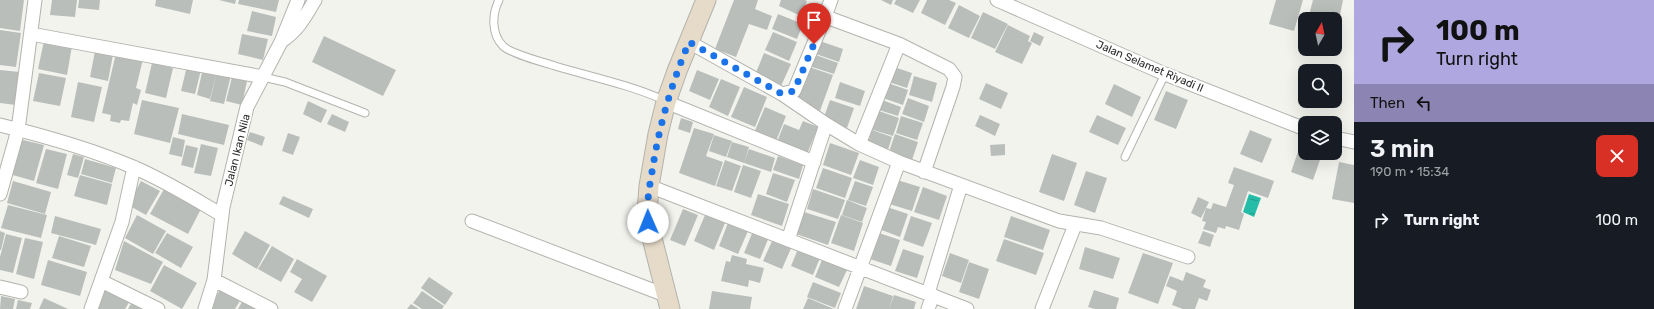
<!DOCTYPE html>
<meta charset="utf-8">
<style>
:root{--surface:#171b24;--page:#20242c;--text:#f1f3f6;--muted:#9ea1a6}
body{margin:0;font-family:Rubik,sans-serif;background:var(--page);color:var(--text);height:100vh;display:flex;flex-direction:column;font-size:15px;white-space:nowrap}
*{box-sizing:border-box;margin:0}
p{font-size:13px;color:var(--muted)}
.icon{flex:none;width:22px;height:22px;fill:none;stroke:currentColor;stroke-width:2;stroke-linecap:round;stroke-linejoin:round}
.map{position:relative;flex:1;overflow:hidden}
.sheet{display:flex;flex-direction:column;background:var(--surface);width:300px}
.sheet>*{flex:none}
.hud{background:#afa7e0;color:#111;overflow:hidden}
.needle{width:26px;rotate:9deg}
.tools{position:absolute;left:1298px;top:12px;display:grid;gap:8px}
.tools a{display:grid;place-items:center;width:44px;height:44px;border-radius:8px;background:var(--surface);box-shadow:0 4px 16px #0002;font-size:20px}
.pin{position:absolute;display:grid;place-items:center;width:34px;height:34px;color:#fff;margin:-41px -17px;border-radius:50% 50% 50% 0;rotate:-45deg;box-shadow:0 0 4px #0007}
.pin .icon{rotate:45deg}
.me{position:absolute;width:44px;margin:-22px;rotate:359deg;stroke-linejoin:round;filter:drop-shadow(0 0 3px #0008)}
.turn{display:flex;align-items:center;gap:14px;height:84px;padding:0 16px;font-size:18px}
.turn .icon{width:52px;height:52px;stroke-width:2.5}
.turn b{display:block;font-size:28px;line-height:34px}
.then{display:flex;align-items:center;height:38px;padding:0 16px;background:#0003;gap:8px;font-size:15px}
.round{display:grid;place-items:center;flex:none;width:42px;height:42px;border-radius:8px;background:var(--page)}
.overview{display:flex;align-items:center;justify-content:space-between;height:68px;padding:0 16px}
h1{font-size:24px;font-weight:600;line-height:30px}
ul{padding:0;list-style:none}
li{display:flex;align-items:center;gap:12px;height:60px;padding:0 16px}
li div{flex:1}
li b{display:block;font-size:15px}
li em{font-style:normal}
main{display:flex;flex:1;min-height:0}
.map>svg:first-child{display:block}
</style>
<main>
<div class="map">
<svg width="1354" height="309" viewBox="0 0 1354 309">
<defs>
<pattern id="water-ripples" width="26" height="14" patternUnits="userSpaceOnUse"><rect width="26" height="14" fill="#26bda8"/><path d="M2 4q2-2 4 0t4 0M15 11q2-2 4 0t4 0" fill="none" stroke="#219a89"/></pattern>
</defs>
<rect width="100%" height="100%" fill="#f3f3ee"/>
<path fill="url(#water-ripples)" d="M1249,194L1261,198L1254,217L1243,212Z"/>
<path fill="#babeba" d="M0,0H24L20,31L0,28Z
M52,0H77L75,17L50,15Z
M79,0H100L99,10L78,8Z
M156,0H193L190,14L155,6Z
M219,0H236L235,4Z
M239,0H279L276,12L238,4Z
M734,0H758L755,9L772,16L767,30L749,24L736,57L715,49Z
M781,0H805L807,1L801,16L779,6Z
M881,0H893L891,5Z
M896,0H920L913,13L894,4Z
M927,0H949L956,3L945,25L921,13Z
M1276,0H1303L1294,31L1269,24Z
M1313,0H1343L1336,34L1335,19H1308Z
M959,5L980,16L969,38L948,28Z
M252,11L276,17L272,36L247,31Z
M983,12L1008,24L995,49L971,38Z
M778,14L803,24L797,39L772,29Z
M1008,25L1030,36L1028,41L1032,43L1022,64L995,52Z
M0,30L21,33L16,67L0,65Z
M773,32L797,42L789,61L765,50Z
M1034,32L1044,37L1040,46L1030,41Z
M242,34L268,39L263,60L238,54Z
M324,36L396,70L383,96L312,62Z
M817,40L843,49L839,62L813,53Z
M44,41L72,46L67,75L38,69Z
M95,51L113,55L108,81L90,77Z
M116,53L143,59L136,88L141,90L137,105L133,103L129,121L121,120L120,123L110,121L111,115L102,113Z
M764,53L791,64L781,86L755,75Z
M813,54L838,63L834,74L809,66Z
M152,63L173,68L166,98L145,93Z
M187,66L201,70L195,94L181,91Z
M806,66L833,75L820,111L796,103L803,83L808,84L800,82Z
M891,66L912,73L907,88L886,81Z
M203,68L217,72L210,99L197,95Z
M0,70L20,72L16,105L0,103Z
M697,70L719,79L710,100L689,91Z
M217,72L231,75L224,104L210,101Z
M39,73L66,78L60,106L33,101Z
M914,76L937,83L932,102L909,95Z
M232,77L247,81L242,105L226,101Z
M721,79L740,87L728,116L709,107Z
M78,82L102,87L94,122L71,117Z
M840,82L865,91L860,106L835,98Z
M885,82L908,90L903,105L880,97Z
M986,83L1008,93L1001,109L979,99Z
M1114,84L1141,97L1132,117L1105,104Z
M744,87L767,97L755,127L731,117Z
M1166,91L1188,100L1176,129L1154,120Z
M908,98L929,106L924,122L902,114Z
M142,100L179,108L170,143L134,134Z
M830,100L854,108L847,128L823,120Z
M882,100L901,107L898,116L879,110Z
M308,101L327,110L321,123L303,114Z
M765,107L786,116L776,141L754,133Z
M876,110L899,118L893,136L870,129Z
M182,114L229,125L224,145L178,134Z
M332,114L349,122L345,132L327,124Z
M980,115L1000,124L995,136L975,126Z
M1097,115L1126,128L1118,145L1089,132Z
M901,116L923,123L917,140L896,133Z
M681,118L693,122L690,133L678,129Z
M803,121L818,127L807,154L777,142L784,124L799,130Z
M694,128L714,134L706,156L723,162L715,186L679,173Z
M872,130L892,137L887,153L867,146Z
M1250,130L1272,139L1262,163L1240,154Z
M250,132L265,137L262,146L247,140Z
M288,133L300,137L293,155L282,151Z
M895,134L918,142L911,163L888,155Z
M714,135L732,141L726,157L709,151Z
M173,137L185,140L182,157L169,154Z
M19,139L44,145L34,181L9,174Z
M732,142L749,147L744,163L727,157Z
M830,143L859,153L851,175L823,165Z
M201,144L218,148L211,176L194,173Z
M1005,144V155L991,156L990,145Z
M186,145L198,148L193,168L181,165Z
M46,149L67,154L58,189L36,183Z
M749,149L775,158L771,172L744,163Z
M1299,149L1305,153L1321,157L1313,180L1291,172Z
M73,154L84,157L78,178L67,175Z
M1052,154L1077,163L1064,201L1039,192Z
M778,156L803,165L799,179L773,170Z
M85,159L116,168L112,183L81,174Z
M725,160L741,166L732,191L716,186Z
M860,160L879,167L873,185L853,178Z
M1339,162L1354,165V203L1332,199Z
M743,165L761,171L751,198L734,192Z
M1234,167L1274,181L1268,198L1248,191L1241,212L1244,214L1239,230L1226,226L1225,229L1218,227L1216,233L1203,229L1206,222L1202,221L1206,208L1211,209L1213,203L1226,207L1234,185L1228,183Z
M823,168L852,178L845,198L816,188Z
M1086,171L1107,178L1095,213L1074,205Z
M773,173L795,180L787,202L766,194Z
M80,175L112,184L107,205L74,196Z
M894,179L920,187L912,211L886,203Z
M13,181L51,192L45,214L7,203Z
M141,181L160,191L146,215L128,205Z
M855,181L873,187L866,206L848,200Z
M923,187L947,196L939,220L914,212Z
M164,189L201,209L188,234L150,214Z
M813,189L845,200L838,219L807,209Z
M758,194L789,204L782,226L751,215Z
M283,196L313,209L309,218L279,204Z
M1198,197L1209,202L1201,218L1191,213Z
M847,200L867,208L862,222L842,215Z
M8,205L47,215L41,238L1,228Z
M887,207L908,214L900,237L879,229Z
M683,209L698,215L685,246L670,240Z
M804,212L836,222L828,245L796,234Z
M137,215L166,231L153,254L125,238Z
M705,215L725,223L714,250L694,241Z
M841,215L863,223L854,251L831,243Z
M55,216L101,229L96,245L51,233Z
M911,216L932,223L923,247L903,240Z
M1011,216L1050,230L1043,250L1004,237Z
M728,223L748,231L738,254L719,246Z
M0,231L5,233L1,250H0Z
M245,231L270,245L257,269L232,254Z
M753,231L769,237L760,259L744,253Z
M1203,231L1214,235L1210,247L1198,243Z
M876,232L900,240L891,266L867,258Z
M167,233L193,247L181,268L155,253Z
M6,234L22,238L13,273L0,270V257Z
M59,236L91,246L84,267L52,258Z
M25,238L43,242L34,279L16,274Z
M773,239L792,246L782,269L763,261Z
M1004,239L1044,253L1036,275L996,261Z
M124,241L163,262L151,284L115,270Z
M272,246L294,259L281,282L258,269Z
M1085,247L1120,258L1113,279L1079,269Z
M798,249L820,258L813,275L791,266Z
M903,249L924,256L917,278L895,271Z
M950,253L969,260L961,283L942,276Z
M1143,253L1173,263L1158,304L1128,293Z
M732,255L747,259L746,264L764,268L760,283L749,280L748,287L721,281L726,261L730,262Z
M297,259L327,276L312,302L294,292L302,279L290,272Z
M48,260L87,272L80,296L41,285Z
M822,260L847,270L839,287L815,277Z
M969,262L989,269L979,299L959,292Z
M164,265L197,283L182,309L150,291Z
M1186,272L1206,280L1203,287L1211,290L1207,301L1199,298L1195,309H1183L1172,305L1177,291L1166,286L1170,276L1183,281Z
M429,277L453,293L445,305L421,288Z
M813,282L841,293L835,308L807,297Z
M864,286L893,296L889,309H856Z
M105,288L130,301L125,309H93Z
M221,288L241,299L235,309H209Z
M1094,290L1119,298L1116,309H1095L1088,307Z
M422,291L444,306L442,309H422L413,303Z
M712,291L752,297L750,309H709Z
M894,295L916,302L914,309H889Z
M1,296L15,299L13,309H0Z
M44,298L68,309H39Z
M244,298L259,309H238Z
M808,298L834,309H803Z
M18,300L32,303L30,309H16Z
M132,302L145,309H128Z
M411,304L419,309H407Z"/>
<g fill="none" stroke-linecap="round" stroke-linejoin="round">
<g stroke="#b3b3ae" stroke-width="9">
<path id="lane" d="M499,0C492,14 491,34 503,46C511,54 543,62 555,66C592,77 631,85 666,101
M263,77L285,82L365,113
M1125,157L1165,74"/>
</g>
<g stroke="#b3b3ae" stroke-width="15">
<path id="street" d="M997,0L1165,74L1305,129
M824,19L831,0
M31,34L263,77
M282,41C298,30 305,17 315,0
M689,42L782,94L826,124L859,144L899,162L1059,221L1101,228L1188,257
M782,94L794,91L824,19L829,18L899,44L949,69L955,77L953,87L924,172
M666,102L814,162
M0,125C45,136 91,149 133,167C164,180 193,198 222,215
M1335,138L1354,142
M859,144L899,44
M649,186L967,309
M0,194L18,130L35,0
M472,221L665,295
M788,240L826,124
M214,280L271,309
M101,281L158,309
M0,287L21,292
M928,293L961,185
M91,309L122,222L134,167
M205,309L214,280L223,207L247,107L281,42L298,0
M845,309L899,162
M928,309L933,295
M1042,309L1075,225"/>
</g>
<g stroke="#b3b3ae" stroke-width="21">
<path id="secondary" d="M670,309L650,230L647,213L649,186L658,134L666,102L677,71L706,0"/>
</g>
<use href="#lane" stroke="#fff" stroke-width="7"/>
<use href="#street" stroke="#fff" stroke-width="13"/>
<use href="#secondary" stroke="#e6dac8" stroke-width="19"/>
</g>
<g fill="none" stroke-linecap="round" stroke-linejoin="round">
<path stroke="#1a73e8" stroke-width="7" stroke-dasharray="0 12.6" d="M648,222C646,203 650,184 653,166C660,122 672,83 689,42L782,94L794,91L814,44"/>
</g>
<g text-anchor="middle" stroke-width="4" stroke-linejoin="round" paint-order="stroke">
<g font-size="11" fill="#2a2b29" stroke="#fff">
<text transform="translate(1150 66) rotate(23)" y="4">Jalan Selamet Riyadi II</text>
<text transform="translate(237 150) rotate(-76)" y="4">Jalan Ikan Nila</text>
</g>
</g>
</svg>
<div class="tools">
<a><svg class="needle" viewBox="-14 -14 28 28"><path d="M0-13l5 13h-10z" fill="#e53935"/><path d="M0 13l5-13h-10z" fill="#9ea1a6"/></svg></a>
<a><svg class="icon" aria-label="search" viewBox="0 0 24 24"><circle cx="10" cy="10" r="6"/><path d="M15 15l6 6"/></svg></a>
<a><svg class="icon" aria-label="layers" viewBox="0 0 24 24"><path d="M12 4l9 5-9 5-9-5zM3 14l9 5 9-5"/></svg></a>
</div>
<div class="pin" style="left:814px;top:44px;background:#d93025"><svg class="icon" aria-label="arrive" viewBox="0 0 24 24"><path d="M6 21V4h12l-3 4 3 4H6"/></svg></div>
<svg class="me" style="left:648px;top:222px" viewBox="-20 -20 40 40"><circle r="19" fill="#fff"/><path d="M0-13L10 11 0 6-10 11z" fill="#1a73e8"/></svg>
</div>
<section class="sheet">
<div class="hud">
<div class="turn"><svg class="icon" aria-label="right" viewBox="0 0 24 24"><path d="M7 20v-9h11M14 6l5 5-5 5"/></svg><div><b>100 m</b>Turn right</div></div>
<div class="then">Then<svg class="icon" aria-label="left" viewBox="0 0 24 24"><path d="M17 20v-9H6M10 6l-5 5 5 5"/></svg></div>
</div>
<div class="overview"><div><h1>3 min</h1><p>190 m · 15:34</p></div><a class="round" style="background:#d93025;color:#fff"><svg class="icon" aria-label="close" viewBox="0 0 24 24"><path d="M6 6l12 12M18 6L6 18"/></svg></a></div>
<ul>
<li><svg class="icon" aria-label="right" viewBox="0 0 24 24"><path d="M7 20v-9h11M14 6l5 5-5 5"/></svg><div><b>Turn right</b></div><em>100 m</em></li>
</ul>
</section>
</main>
